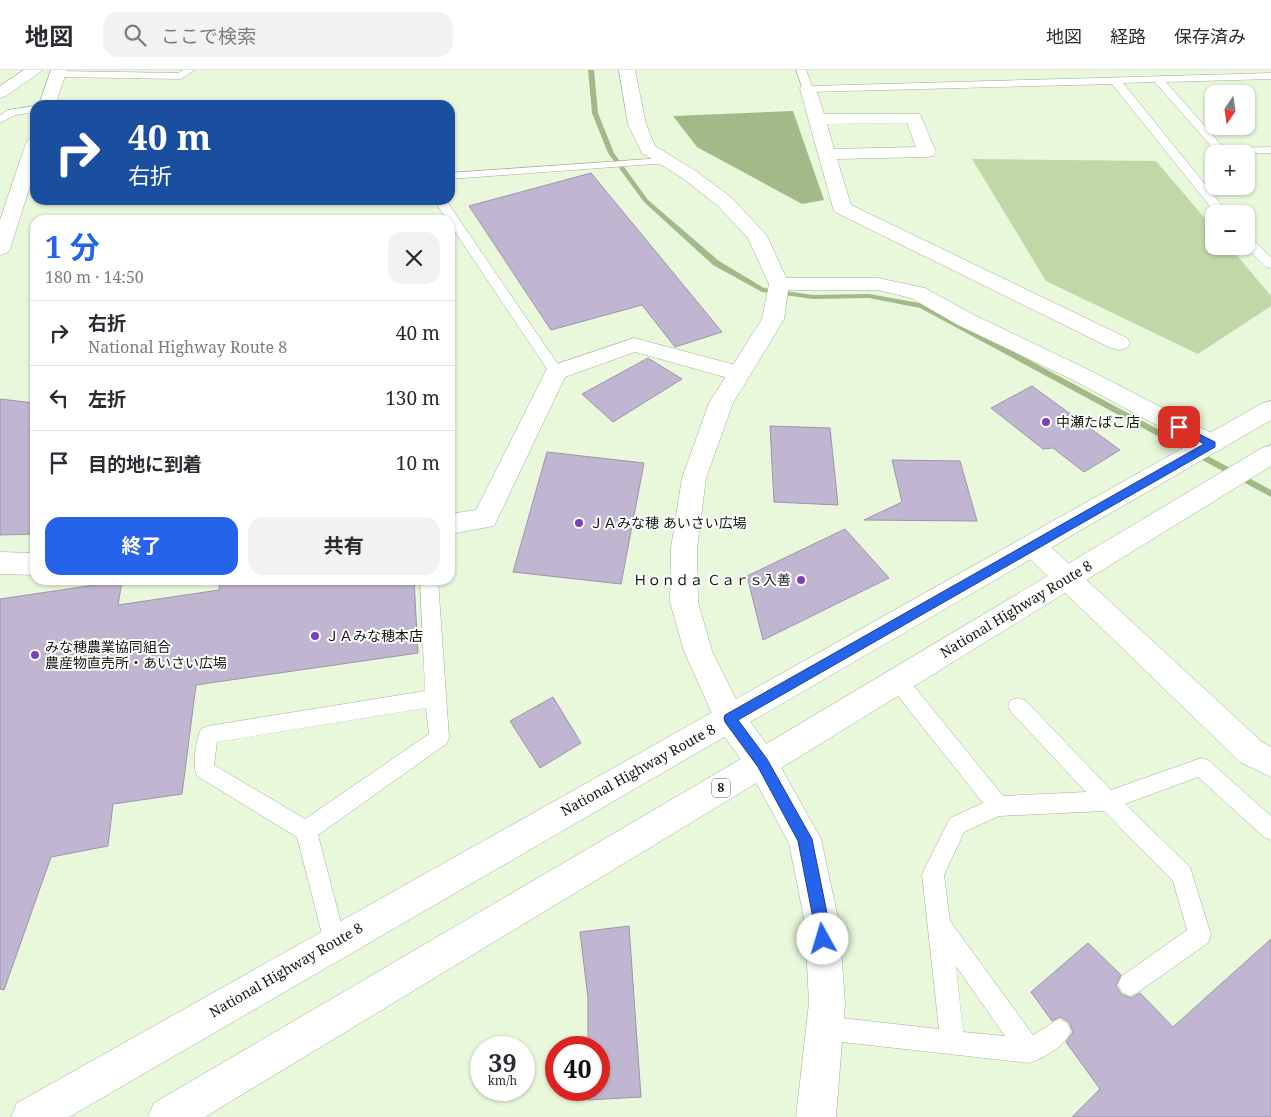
<!DOCTYPE html>
<html lang="ja">
<meta charset="utf-8">
<style>
:root{--surface:#fff;--page:#f2f2f3;--text:#2b2b33;--muted:#7c7c81;--line:#e1e1e2;--accent:#2563eb}
body{margin:0;font-family:"Noto Serif","Noto Sans JP",serif;background:var(--page);color:var(--text);height:100vh;display:flex;flex-direction:column;font-size:19px;white-space:nowrap}
*{box-sizing:border-box;margin:0}
p{font-size:16px;color:var(--muted)}
.icon{flex:none;width:28px;height:28px;fill:none;stroke:currentColor;stroke-width:2;stroke-linecap:round;stroke-linejoin:round}
.map{position:relative;flex:1;overflow:hidden}
.side{position:absolute;left:30px;top:145px;width:425px;height:370px;display:flex;flex-direction:column;background:var(--surface);border-radius:15px;box-shadow:0 1px 4px #0004}
.side>*{flex:none}
.top-card{position:absolute;left:30px;top:30px;width:425px;height:105px;border-radius:15px;box-shadow:0 1px 4px #0004;background:#1a4fa0;color:#fff;overflow:hidden}
.needle{width:32px;rotate:193deg}
.fabs{position:absolute;left:1205px;top:15px;display:grid;gap:10px}
.fabs a{display:grid;place-items:center;width:50px;height:50px;border-radius:10px;background:var(--surface);box-shadow:0 1px 4px #0004;font-size:25px}
.speed{position:absolute;left:470px;top:966px;display:flex;gap:10px;font-size:25px;font-weight:700;text-align:center}
.speed>*{display:grid;place-content:center;width:65px;height:65px;border-radius:50%;background:var(--surface);box-shadow:0 1px 4px #0004;line-height:1}
.speed small{font-size:12px;font-weight:400}
.speed .limit{border:8px solid #d22;background:#fff;color:#111}
.pin{position:absolute;display:grid;place-items:center;width:42px;height:42px;color:#fff;margin:-21px;border-radius:10px;box-shadow:0 2px 8px #0006}
.me{position:absolute;width:55px;margin:-28px;rotate:354deg;stroke-linejoin:round;filter:drop-shadow(0 0 4px #0008)}
.turn{display:flex;align-items:center;gap:18px;height:105px;padding:0 15px;font-size:22px}
.turn .icon{width:65px;height:65px;stroke-width:2.5}
.turn b{display:block;font-size:35px;line-height:42px}
.round{display:grid;place-items:center;flex:none;width:52px;height:52px;border-radius:15px;background:var(--page)}
.headline{display:flex;align-items:center;justify-content:space-between;height:85px;padding:0 15px}
h1{font-size:30px;font-weight:700;line-height:38px;color:var(--accent)}
.cta{display:flex;gap:10px;margin-top:auto;padding:10px 15px}
.cta a{flex:1;height:58px;border-radius:15px;background:var(--accent);color:#fff;font-size:20px;font-weight:700;line-height:58px;text-align:center}
.cta a+a{background:var(--page);color:var(--text)}
ul{padding:0;list-style:none}
li{display:flex;align-items:center;gap:15px;height:65px;padding:0 15px;border-top:1px solid var(--line)}
li div{flex:1}
li b{display:block;font-size:19px}
li em{font-style:normal}
header{display:flex;align-items:center;gap:30px;box-sizing:border-box;height:70px;padding:0 25px;background:var(--surface);border-bottom:1px solid var(--line)}
header strong{font-size:24px}
nav{display:flex;gap:28px;margin-inline-start:auto;font-size:18px}
.search{width:350px;height:45px;background:var(--page);display:flex;align-items:center;gap:12px;box-sizing:border-box;padding:0 18px;border-radius:15px;color:var(--muted);font-size:19px}
.map>svg:first-child{display:block}
</style>
<header>
<strong>地図</strong>
<div class="search"><svg class="icon" aria-label="search" viewBox="0 0 24 24"><circle cx="10" cy="10" r="6"/><path d="M15 15l6 6"/></svg>ここで検索</div>
<nav><a>地図</a><a>経路</a><a>保存済み</a></nav>
</header>
<div class="map">
<svg width="1271" height="1047" viewBox="0 0 1271 1047">
<rect width="100%" height="100%" fill="#e9f7db"/>
<path fill="#c0d8a8" d="M972,89L1156,91L1214,159V176H1229L1271,226V236L1198,284L1046,211Z"/>
<path fill="#a1ba87" d="M793,41L824,130L802,134L697,77L673,46Z"/>
<g fill="none" stroke-linecap="round" stroke-linejoin="round">
<path fill="#a1ba87" fill-rule="evenodd" d="M588,0H594L598,43L614,83L648,130L719,191L764,218L813,225L869,224L925,234L1271,420V427L920,238L869,228L813,229L762,222L713,195L644,132L608,83L592,43Z"/>
</g>
<path fill="#c0b6d1" stroke="#9e94ae" d="M591,103L722,262L675,277L642,235L551,260L469,136Z
M648,288L682,309L613,352L582,324Z
M1032,316L1120,380L1084,402L1053,378L1043,379L991,338Z
M0,329L35,333V464L0,465Z
M770,356L830,358L838,435L774,432Z
M547,382L644,393L621,514L513,502Z
M892,390L960,391L977,451L864,450L902,432Z
M845,459L889,508L763,570L747,506Z
M220,510H414L418,583L196,615L182,724L113,734L108,776L51,787L4,920L0,919V529L122,511L118,535L219,520Z
M553,627L581,673L540,698L510,651Z
M629,856L641,1027L588,1030V1020H599V978H588V928L580,862Z
M1271,869V1047H1072L1100,1019L1066,972L1073,962L1069,952L1060,947L1052,951L1031,922L1088,873L1121,905L1116,915L1121,924L1131,928L1140,923L1173,957Z"/>
<g fill="none" stroke-linecap="round" stroke-linejoin="round">
<g stroke="#a2af95" stroke-width="1">
<path id="lane" d="M183,0H195L181,9L57,7L52,4L57,1L179,3Z
M796,0H806L812,16L1271,3V9L1166,12L1224,78L1271,77V83H1217L1155,12L1123,13L1229,144H1216L1112,14L808,22L803,19Z
M35,36V42L15,45L0,53V45L8,40Z
M664,88L670,91L668,93L450,109V103Z
M437,130H449L448,133L561,299L563,302L561,305H551L450,154V150H447L436,133Z
M1246,166L1250,167L1271,187V198L1266,197L1245,176Z
M420,510H438L449,668L446,674L318,765L346,872L343,880L335,883L327,880L324,872L297,767L197,706C192,694 196,671 201,659L208,656L425,621ZM426,638L429,664L305,749L214,695L217,672Z
M898,603L905,605L1003,726L1086,722L1011,642L1008,636L1011,630L1018,628L1025,630L1111,720L1201,688L1208,690L1271,746V770L1264,767L1198,707L1125,734L1190,797L1211,865L1208,873L1138,922L1130,926L1122,922L1118,914L1122,906L1187,860L1173,811L1104,741L999,746L964,762L944,805L950,851L1033,965L1059,949L1067,953L1071,961C1065,976 1045,987 1030,993L824,970L816,966L812,958L816,950L824,946L939,959L922,804L950,748L983,733L891,617L889,611L891,605ZM956,896L1005,966L963,962Z"/>
</g>
<g stroke="#a2af95" stroke-width="1">
<path id="street" d="M24,0H43L6,26L0,28V16Z
M808,14L814,16L816,19L824,44H920L936,82L933,86L927,87L837,89L851,135L1127,268L1130,273L1127,278L1119,280L1111,278L835,142L833,138L800,19L802,16ZM907,53L916,77L834,79L827,54Z
M779,208H878L925,218L974,245L1089,300L1221,368L1224,374L1221,380L1212,383L1203,380L1073,310L958,255L911,228L878,220H779L772,218L769,214L772,210Z
M634,268L747,298L750,303L747,308L739,311L635,282L565,307L494,456L450,464V444L476,440L548,297Z
M1032,465L1041,468L1262,672L1271,677V707L1240,692L1023,482L1019,475L1023,468Z
M0,482L35,483V505L0,504Z"/>
</g>
<g stroke="#a2af95" stroke-width="1">
<path id="secondary" d="M619,0H635L646,54L655,76L696,101L732,128L767,166L789,214L784,249L733,333L706,408L697,478L698,532L712,581L741,639L773,683L821,769L839,853L845,933L836,1047H796L809,933L805,853L789,773L751,703L719,659L684,581L670,532L671,478L682,408L709,333L762,249L769,214L748,168L718,136L684,109L642,83L628,54Z"/>
</g>
<g stroke="#a2af95" stroke-width="1">
<path id="primary" d="M51,0H67L55,35H39Z
M35,68V100L10,179L7,183L0,185V150L26,73L29,69Z"/>
</g>
<g stroke="#a2af95" stroke-width="1">
<path id="highway" d="M1271,331V350L69,1047H11L17,1033L1263,333Z
M1271,375V396L773,703L205,1047H148L154,1033L751,683L1262,378Z"/>
</g>
<use href="#lane" fill="#fff" fill-rule="evenodd"/>
<use href="#street" fill="#fff" fill-rule="evenodd"/>
<use href="#secondary" fill="#fff" fill-rule="evenodd"/>
<use href="#primary" fill="#fff" fill-rule="evenodd"/>
<use href="#highway" fill="#fff" fill-rule="evenodd"/>
</g>
<path fill="#2563eb" stroke="#184099" d="M1179,354L1215,372V377L738,650L767,689L812,769L829,853L830,869L828,874L823,876L818,874L798,771L758,697L725,652L724,648L725,645L1204,374L1176,359V355Z"/>
<g fill="#7b42b8" stroke="#fefefe" stroke-width="2">
<circle cx="1046" cy="352" r="5"/>
<circle cx="579" cy="453" r="5"/>
<circle cx="801" cy="510" r="5"/>
<circle cx="315" cy="566" r="5"/>
<circle cx="35" cy="585" r="5"/>
</g>
<g text-anchor="middle" stroke-width="4" stroke-linejoin="round" paint-order="stroke">
<rect fill="#fefefe" stroke="#595c55" stroke-width="1" x="712" y="708.5" width="18" height="19" rx="4"/>
<g font-size="12" font-weight="bold" fill="#12170d">
<text x="721" y="722">8</text>
</g>
<g font-size="14" fill="#12170d" stroke="#fefefe" text-anchor="start">
<text x="1056" y="357">中瀬たばこ店</text>
<text x="589" y="458">ＪＡみな穂 あいさい広場</text>
<text x="791" y="515" text-anchor="end">Ｈｏｎｄａ Ｃａｒｓ入善</text>
<text x="325" y="571">ＪＡみな穂本店</text>
<text x="45" y="582">みな穂農業協同組合<tspan x="45" dy="16">農産物直売所・あいさい広場</tspan></text>
</g>
<g font-size="14" fill="#12170d" stroke="#fefefe">
<text transform="translate(1016 539) rotate(-31)" y="5">National Highway Route 8</text>
<text transform="translate(638 700) rotate(-29)" y="5">National Highway Route 8</text>
<text transform="translate(286 900) rotate(-30)" y="5">National Highway Route 8</text>
</g>
</g>
</svg>
<div class="fabs">
<a><svg class="needle" viewBox="-14 -14 28 28"><path d="M0-13l5 13h-10z" fill="#e53935"/><path d="M0 13l5-13h-10z" fill="#7c7c81"/></svg></a>
<a>+</a>
<a>−</a>
</div>
<div class="speed"><div>39<small>km/h</small></div><div class="limit">40</div></div>
<div class="pin" style="left:1179px;top:357px;background:#d93025"><svg class="icon" aria-label="arrive" viewBox="0 0 24 24"><path d="M6 21V4h12l-3 4 3 4H6"/></svg></div>
<svg class="me" style="left:823px;top:869px" viewBox="-20 -20 40 40"><circle r="19" fill="#fff"/><path d="M0-13L10 11 0 6-10 11z" fill="#2563eb"/></svg>
<div class="top-card">
<div class="turn"><svg class="icon" aria-label="right" viewBox="0 0 24 24"><path d="M7 20v-9h11M14 6l5 5-5 5"/></svg><div><b>40 m</b>右折</div></div>
</div>
<section class="side">
<div class="headline"><div><h1>1 分</h1><p>180 m · 14:50</p></div><a class="round"><svg class="icon" aria-label="close" viewBox="0 0 24 24"><path d="M6 6l12 12M18 6L6 18"/></svg></a></div>
<ul>
<li><svg class="icon" aria-label="right" viewBox="0 0 24 24"><path d="M7 20v-9h11M14 6l5 5-5 5"/></svg><div><b>右折</b><p>National Highway Route 8</p></div><em>40 m</em></li>
<li><svg class="icon" aria-label="left" viewBox="0 0 24 24"><path d="M17 20v-9H6M10 6l-5 5 5 5"/></svg><div><b>左折</b></div><em>130 m</em></li>
<li><svg class="icon" aria-label="arrive" viewBox="0 0 24 24"><path d="M6 21V4h12l-3 4 3 4H6"/></svg><div><b>目的地に到着</b></div><em>10 m</em></li>
</ul>
<div class="cta"><a>終了</a><a>共有</a></div>
</section>
</div>
